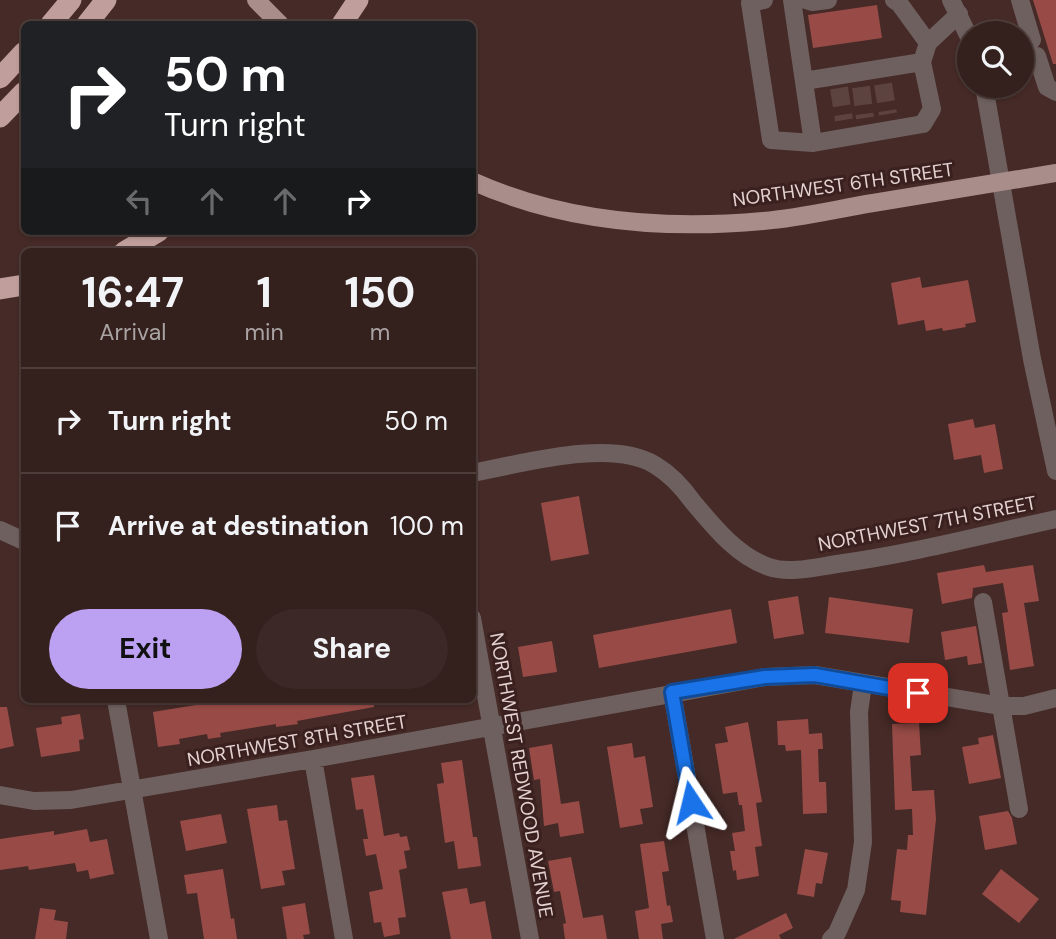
<!DOCTYPE html>
<style>
:root{--surface:#34201d;--page:#3c2826;--text:#f1f3f6;--muted:#a9a3a4;--line:#4e3e3b;--accent:#bca0f2}
body{margin:0;font-family:"DM Sans",sans-serif;background:var(--page);color:var(--text);height:100vh;display:flex;flex-direction:column;font-size:26px;white-space:nowrap}
*{box-sizing:border-box;margin:0}
p{font-size:23px;color:var(--muted)}
.icon{flex:none;width:38px;height:38px;fill:none;stroke:currentColor;stroke-width:2;stroke-linecap:round;stroke-linejoin:round}
.map{position:relative;flex:1;overflow:hidden}
.drawer{position:absolute;left:21px;top:248px;width:455px;height:455px;display:flex;flex-direction:column;background:var(--surface);border-radius:10px;box-shadow:0 2px 5px #0004,0 0 0 2px var(--line)}
.drawer>*{flex:none}
.banner{position:absolute;left:21px;top:21px;width:455px;height:214px;border-radius:10px;box-shadow:0 2px 5px #0004,0 0 0 2px var(--line);background:#202124;color:#fff;overflow:hidden}
.fabs{position:absolute;left:957px;top:21px;display:grid;gap:14px}
.fabs a{display:grid;place-items:center;width:77px;height:77px;border-radius:50%;background:var(--surface);box-shadow:0 2px 5px #0004,0 0 0 2px var(--line);font-size:35px}
.pin{position:absolute;display:grid;place-items:center;width:60px;height:60px;color:#fff;margin:-30px;border-radius:14px;box-shadow:0 4px 10px #0006}
.me{position:absolute;width:77px;margin:-38px;rotate:350deg;stroke-linejoin:round;filter:drop-shadow(0 0 5px #0008)}
.turn{display:flex;align-items:center;gap:24px;height:147px;padding:0 28px;font-size:32px}
.turn .icon{width:91px;height:91px;stroke-width:2.5}
.turn b{display:block;font-size:49px;line-height:60px}
.lanes{display:flex;align-items:center;height:66px;padding:0 28px;background:#0003;justify-content:center;gap:35px;direction:ltr}
.lanes .off{opacity:.35}
.eta{display:flex;justify-content:space-evenly;align-items:center;height:119px;text-align:center}
.eta b{font-size:42px;font-weight:700;line-height:49px}
.action{display:flex;gap:14px;margin-top:auto;padding:14px 28px}
.action a{flex:1;height:80px;border-radius:42px;background:var(--accent);color:#111;font-size:28px;font-weight:700;line-height:80px;text-align:center}
.action a+a{background:var(--page);color:var(--text)}
ul{padding:0;list-style:none}
li{display:flex;align-items:center;gap:21px;height:105px;padding:0 28px;border-top:2px solid var(--line)}
li div{flex:1}
li b{display:block;font-size:26px}
li em{font-style:normal}
.map>svg:first-child{display:block}
</style>
<div class="map">
<svg width="1056" height="939" viewBox="0 0 1056 939">
<rect width="100%" height="100%" fill="#452a27"/>
<path fill="#984b46" d="M1033,0H1056V64H1053Z
M877,5L882,38L813,48L808,15Z
M920,277L922,288L968,280L976,322L965,324L966,327L943,331L942,328L926,331L924,320L898,325L891,283Z
M973,419L975,428L995,424L1003,469L984,473L981,455L954,460L948,424Z
M579,496L589,554L551,561L541,503Z
M984,565L986,572L1033,565L1039,601L1024,603L1034,666L1010,670L1002,613L1008,612L1003,583L973,588L972,598L942,604L937,573Z
M798,596L804,634L774,639L768,601Z
M829,597L913,609L909,643L825,633Z
M731,609L737,643L599,668L593,635Z
M976,626L982,663L968,665L967,656L945,660L941,632Z
M552,641L557,672L523,677L518,647Z
M226,700H374V707L297,721L298,724L276,727V724L220,733L221,737L208,739L207,734L179,739L180,744L158,747L153,712Z
M0,707H7L14,746L0,749Z
M80,714L84,739L79,740L80,751L41,757L36,728L62,724L61,717Z
M808,719L809,734L822,733L823,749H818L819,782H826L827,813L803,814L801,750L786,751L785,745H778L777,721Z
M748,722L762,802L756,803L762,846L755,847L759,876L737,880L736,870L733,871L730,851H735L732,833L745,831L742,805H739L737,792L723,794L715,744L728,742L725,727Z
M919,723L921,755L910,756L912,791L934,790L936,819L926,915L900,912L901,901L891,900L897,849L907,850L908,835H913L912,809L895,810L892,724Z
M993,735L1001,778L969,784L962,747L979,744L978,738Z
M632,743L634,758L645,756L653,807L640,809L643,824L620,828L607,747Z
M552,744L561,804L579,801L584,833L560,837L558,823L544,826L540,779L534,780L529,748Z
M462,760L473,837H477L481,866L458,869L454,841L445,843L437,784L444,783L441,763Z
M374,775L384,836L399,833L400,837L407,836L410,850L404,851L407,868L399,870L406,917L398,918L400,934L384,937L381,922L374,923L369,892L383,889L376,854L366,856L363,839H368L363,809L356,810L351,778Z
M277,805L279,821L287,820L295,869L282,871L285,885L261,889L247,809Z
M1008,811L1012,818L1017,844L985,850L979,816Z
M221,814L227,843L186,851L180,821Z
M87,829L90,842L107,839L114,874L90,879L88,870L77,872L75,863L29,870L28,866L0,870V839L54,831V835Z
M664,841L669,871L662,872L667,906L670,905L673,922L661,924L663,939H639L635,911L649,908L640,844Z
M805,849L828,853L822,884L816,883L814,897L797,894Z
M571,857L583,918L603,915L607,939H565L563,924L566,923L560,891L554,892L548,861Z
M223,869L231,919L234,918L237,939H204L197,893L187,894L184,875Z
M1001,869L1039,899L1019,923L982,894Z
M467,888L470,904L485,901L492,939H451L442,892Z
M305,903L310,934L303,935L304,939H287L282,907Z
M40,908L56,910L54,920L68,922L66,939H35Z
M786,913L793,928L779,935L781,939H734Z"/>
<g fill="none" stroke-linecap="round" stroke-linejoin="round">
<path stroke="#5d4340" stroke-width="18" stroke-dasharray="18 9" stroke-linecap="butt" d="M883,84L888,114
M861,87L865,118
M839,88L844,120"/>
<path stroke="#6e605f" stroke-width="18" d="M764,0L750,3L771,140L813,143L923,124L932,109L922,62L928,43L959,14
M792,0L813,143
M806,0L812,2L828,0
M894,0L899,3L928,43
M951,0L970,39
M1020,0L1032,40
M1037,56L1047,87L1056,92
M804,81L922,62
M984,86L1032,359L1056,471
M472,473C521,464 611,438 655,465C670,474 683,488 693,502C714,527 737,556 769,567C789,574 817,567 837,564C911,554 983,535 1056,519
M0,530L24,541
M983,602L1019,809
M472,618L530,939
M672,692L715,939
M116,700L159,939
M313,759L344,939
M0,795L34,801L71,800L313,759L765,677L815,675L1001,706H1024L1056,698
M831,939L837,933L856,890L863,842L859,712L863,684"/>
<path stroke="#a98d8a" stroke-width="18" d="M256,0L280,24
M472,181C563,222 665,230 763,221C800,218 837,209 873,203C934,193 995,183 1056,173"/>
<path stroke="#c09e9b" stroke-width="21" d="M51,24L71,0
M87,24L106,0
M342,24L358,0
M0,78L24,52
M0,117L24,92
M124,252L159,231
M0,289L24,285"/>
</g>
<g fill="none" stroke-linecap="round" stroke-linejoin="round">
<g stroke="#114b97" stroke-width="18">
<path id="route" d="M691,802L672,692L765,677L815,675L918,693"/>
</g>
<use href="#route" stroke="#1a73e8" stroke-width="12"/>
</g>
<g text-anchor="middle" stroke-width="6" stroke-linejoin="round" paint-order="stroke">
<g font-size="19" fill="#e4d2d0" stroke="#3a201e">
<text transform="translate(843 184) rotate(-8)" y="7">NORTHWEST 6TH STREET</text>
<text transform="translate(927 523) rotate(-11)" y="7">NORTHWEST 7TH STREET</text>
<text transform="translate(297 740) rotate(-10)" y="7">NORTHWEST 8TH STREET</text>
<text transform="translate(522 775) rotate(80)" y="7">NORTHWEST REDWOOD AVENUE</text>
</g>
</g>
</svg>
<div class="fabs">
<a><svg class="icon" aria-label="search" viewBox="0 0 24 24"><circle cx="10" cy="10" r="6"/><path d="M15 15l6 6"/></svg></a>
</div>
<div class="pin" style="left:918px;top:693px;background:#d93025"><svg class="icon" aria-label="arrive" viewBox="0 0 24 24"><path d="M6 21V4h12l-3 4 3 4H6"/></svg></div>
<svg class="me" style="left:691px;top:802px" viewBox="-20 -20 40 40"><path d="M0-17L14 15 0 8-14 15z" fill="#1a73e8" stroke="#fff" stroke-width="4"/></svg>
<div class="banner">
<div class="turn"><svg class="icon" aria-label="right" viewBox="0 0 24 24"><path d="M7 20v-9h11M14 6l5 5-5 5"/></svg><div><b>50 m</b>Turn right</div></div>
<div class="lanes"><svg class="icon off" aria-label="left" viewBox="0 0 24 24"><path d="M17 20v-9H6M10 6l-5 5 5 5"/></svg><svg class="icon off" aria-label="ahead" viewBox="0 0 24 24"><path d="M12 20V5M6 11l6-6 6 6"/></svg><svg class="icon off" aria-label="ahead" viewBox="0 0 24 24"><path d="M12 20V5M6 11l6-6 6 6"/></svg><svg class="icon" aria-label="right" viewBox="0 0 24 24"><path d="M7 20v-9h11M14 6l5 5-5 5"/></svg></div>
</div>
<section class="drawer">
<div class="eta">
<div><b>16:47</b><p>Arrival</p></div>
<div><b>1</b><p>min</p></div>
<div><b>150</b><p>m</p></div>
</div>
<ul>
<li><svg class="icon" aria-label="right" viewBox="0 0 24 24"><path d="M7 20v-9h11M14 6l5 5-5 5"/></svg><div><b>Turn right</b></div><em>50 m</em></li>
<li><svg class="icon" aria-label="arrive" viewBox="0 0 24 24"><path d="M6 21V4h12l-3 4 3 4H6"/></svg><div><b>Arrive at destination</b></div><em>100 m</em></li>
</ul>
<div class="action"><a>Exit</a><a>Share</a></div>
</section>
</div>
